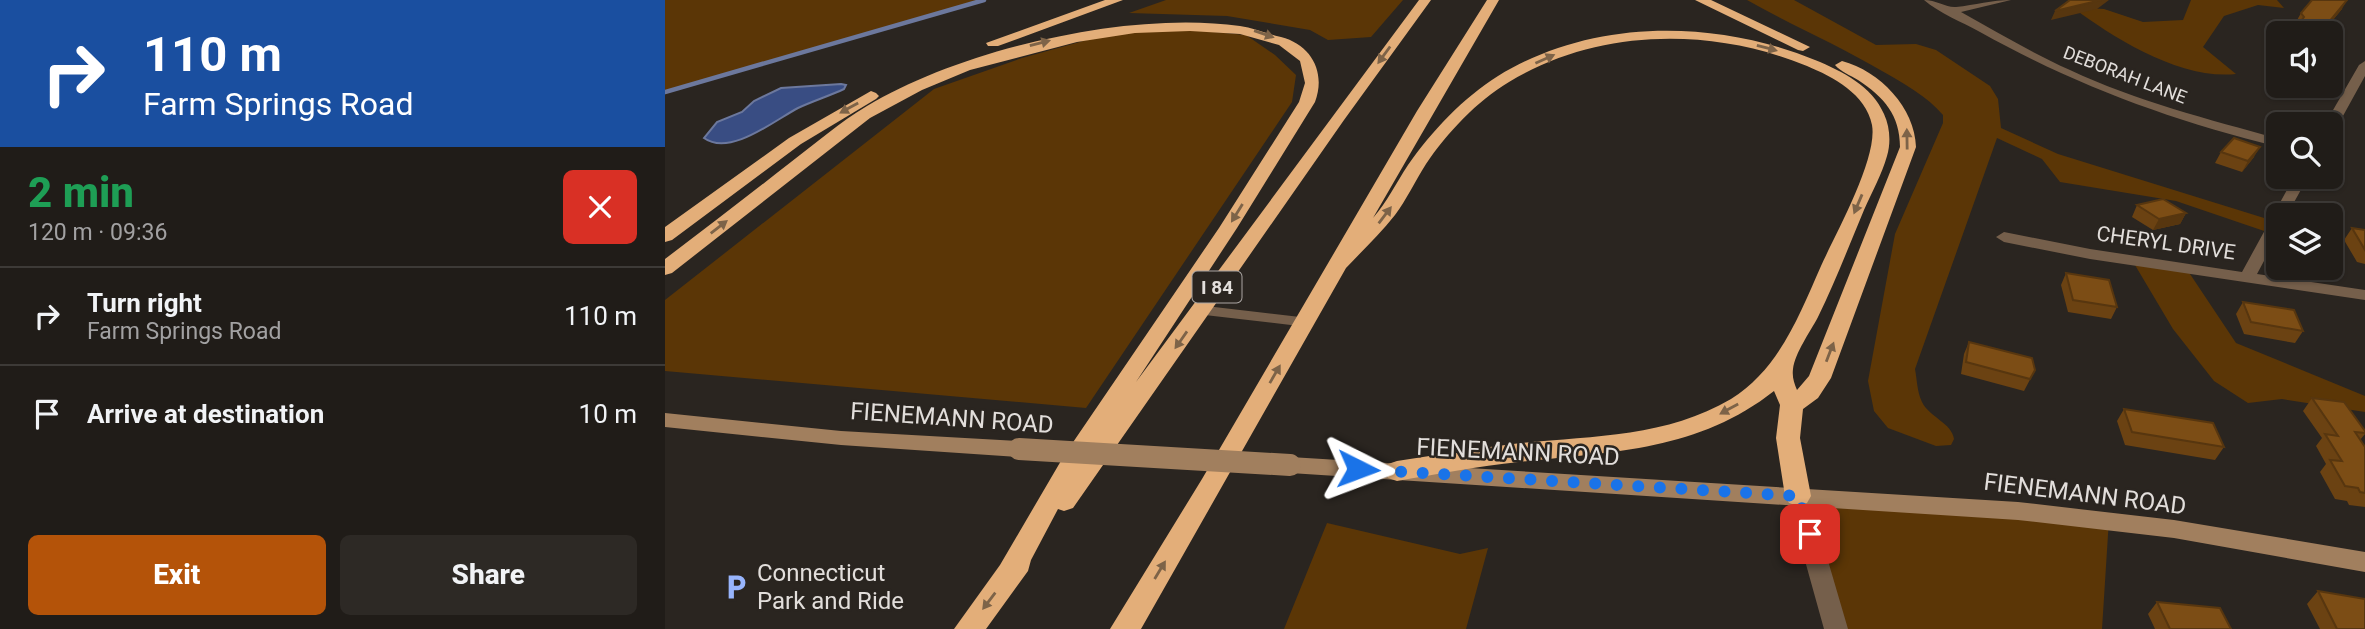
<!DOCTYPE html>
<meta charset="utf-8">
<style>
:root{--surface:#201c18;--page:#2d2925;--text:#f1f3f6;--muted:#a2a1a2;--line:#3d3a37;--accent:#b45309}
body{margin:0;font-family:Roboto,sans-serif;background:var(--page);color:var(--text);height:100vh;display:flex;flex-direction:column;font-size:26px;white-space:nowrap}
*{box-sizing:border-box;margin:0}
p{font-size:23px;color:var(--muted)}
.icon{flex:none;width:38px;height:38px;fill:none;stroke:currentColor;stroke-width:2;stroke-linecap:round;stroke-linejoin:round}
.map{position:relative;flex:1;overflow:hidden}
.details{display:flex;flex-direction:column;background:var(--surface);width:665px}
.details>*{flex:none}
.hud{background:#1a4fa0;color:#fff;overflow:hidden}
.controls{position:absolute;left:1601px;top:21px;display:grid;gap:14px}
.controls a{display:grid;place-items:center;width:77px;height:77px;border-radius:10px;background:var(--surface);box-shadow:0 2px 5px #0004,0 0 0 2px var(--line);font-size:35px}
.pin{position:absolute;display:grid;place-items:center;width:60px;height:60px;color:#fff;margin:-30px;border-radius:14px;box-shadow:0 4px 10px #0006}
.me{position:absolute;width:77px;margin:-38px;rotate:93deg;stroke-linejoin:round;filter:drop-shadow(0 0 5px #0008)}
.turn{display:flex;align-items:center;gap:24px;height:147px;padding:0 28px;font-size:32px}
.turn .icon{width:91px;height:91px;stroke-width:2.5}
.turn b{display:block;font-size:49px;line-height:60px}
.round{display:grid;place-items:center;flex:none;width:74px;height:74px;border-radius:10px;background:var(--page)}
.summary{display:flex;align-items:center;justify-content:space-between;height:119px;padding:0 28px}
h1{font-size:42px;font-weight:800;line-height:52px;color:#1e9e55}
.action{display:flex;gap:14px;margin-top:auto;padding:14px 28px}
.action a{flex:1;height:80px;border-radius:10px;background:var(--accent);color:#fff;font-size:28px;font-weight:800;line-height:80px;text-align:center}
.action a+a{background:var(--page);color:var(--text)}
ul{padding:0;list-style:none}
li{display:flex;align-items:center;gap:21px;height:98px;padding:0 28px;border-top:2px solid var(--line)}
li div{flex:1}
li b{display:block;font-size:26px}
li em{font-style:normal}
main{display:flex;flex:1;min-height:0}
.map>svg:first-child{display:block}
</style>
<main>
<section class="details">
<div class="hud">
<div class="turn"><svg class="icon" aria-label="right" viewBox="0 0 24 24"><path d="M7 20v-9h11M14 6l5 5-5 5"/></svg><div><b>110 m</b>Farm Springs Road</div></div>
</div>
<div class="summary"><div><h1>2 min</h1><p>120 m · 09:36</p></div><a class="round" style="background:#d93025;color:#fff"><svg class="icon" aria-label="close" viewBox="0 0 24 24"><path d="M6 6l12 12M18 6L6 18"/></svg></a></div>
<ul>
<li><svg class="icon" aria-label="right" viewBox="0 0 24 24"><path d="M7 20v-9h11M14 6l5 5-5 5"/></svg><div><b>Turn right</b><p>Farm Springs Road</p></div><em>110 m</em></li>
<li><svg class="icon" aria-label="arrive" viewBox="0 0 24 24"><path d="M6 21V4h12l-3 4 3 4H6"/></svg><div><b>Arrive at destination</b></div><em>10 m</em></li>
</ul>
<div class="action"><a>Exit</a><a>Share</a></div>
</section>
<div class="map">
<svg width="1700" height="629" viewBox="0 0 1700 629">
<rect width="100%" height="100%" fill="#2a2520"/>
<path fill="#5b3606" d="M0,0H314L0,91Z
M501,0H738L706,37L663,40L645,30L562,16L464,13Z
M1082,0H1129L1211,45L1251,44L1271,50L1325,86L1333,99L1336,128L1393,154L1612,222L1605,233L1511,201L1395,182L1377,159L1332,138L1250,369C1252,379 1252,392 1257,402C1264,417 1287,423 1289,439L1286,445L1271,446L1223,428L1209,411L1203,381L1230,234L1278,123V115C1262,96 1238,83 1217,71C1173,45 1126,25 1082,0Z
M1526,0H1612L1619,8L1593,5L1559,16L1538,47L1571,74C1516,80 1450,39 1407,7L1439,9L1478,22L1518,20Z
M506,28L581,35L610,55L631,75L627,102L421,408L0,371V300L269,89L357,58L447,33Z
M1467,260L1521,268L1571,343L1700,396V412L1617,399L1583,403L1549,381L1508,329Z
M1133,496L1444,519L1437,629H1175Z
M662,523L795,554L823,548L801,629H619Z"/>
<path fill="#394d83" stroke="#6c789d" stroke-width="2" d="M176,84L181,85L179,89C164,96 148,101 133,108C110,120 65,157 39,138L52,122L77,112L89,101L116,88Z"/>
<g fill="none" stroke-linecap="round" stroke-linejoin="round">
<path stroke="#6c789d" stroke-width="4.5" d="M0,92L319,0"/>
<path stroke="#755f4b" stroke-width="9" d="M536,310L639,322"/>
<path fill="#755f4b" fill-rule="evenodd" d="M1259,0C1271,0 1282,8 1291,7C1310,5 1327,0 1346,0L1296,12C1332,32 1367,53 1405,70C1471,101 1543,119 1614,139V147C1505,120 1412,86 1315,32C1297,22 1274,13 1259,0Z
M1700,61V76L1673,125L1666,129V124H1660L1694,65Z
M1629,177H1643L1622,215H1614V233L1592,274L1700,290V300L1425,259L1339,242L1331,237L1339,232L1425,249L1577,272Z
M1133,488L1141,490L1144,496L1183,629H1159L1122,496L1125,490Z"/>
<path fill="#a17f5e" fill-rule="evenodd" d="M0,413L176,431L354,441L361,444L364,449L361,454L354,457L176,445L0,427Z
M625,457L1353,502L1509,520L1700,552V572L1509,538L1353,520L625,473L618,471L615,465L618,459Z"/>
<path fill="#e3ae79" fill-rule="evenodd" d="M440,0H458L333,46H323L321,43Z
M754,0H766L679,120L408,508L399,511L393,509L366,560L363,571L321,629H289L335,565L400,454L554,228L634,102L640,83L635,61L614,45L575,34L525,31L470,33L412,42L305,70L257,90L205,118L7,273L0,275V259C42,227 84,195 126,162C151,143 175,122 202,106C297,49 465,10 575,26C589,28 603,34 616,37C647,45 661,73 650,102L572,228L471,382Z
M822,0H834L708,218C722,202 731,183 743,165C767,131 798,98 833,76C927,18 1050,19 1150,60C1177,71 1207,86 1219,114C1225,127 1226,143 1222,156C1217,174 1207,192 1199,210C1184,246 1170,282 1153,317C1145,332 1130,353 1128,369C1127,377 1129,383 1132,390L1144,376L1235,147C1235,115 1219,97 1193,80C1185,75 1176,72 1170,65L1177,61C1215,71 1250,108 1251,147L1166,378L1153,398L1138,409L1135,438L1146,496L1142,503L1133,506L1124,503L1120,496L1111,438L1115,405L1109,391C1033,451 946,452 854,462C813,466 773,474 732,481L723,478L719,471L723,464L732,461C773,455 814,448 856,443C927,436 1002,437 1066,399C1114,369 1134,316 1156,266C1171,233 1213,158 1207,125C1201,94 1168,77 1142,66C1047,27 933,28 844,82C812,101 782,133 761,164C750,181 742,199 730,215C715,234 698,250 681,268L476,629H445L537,479L752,111Z
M1030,0H1046L1145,47L1138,51L1133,50Z
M206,91L211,93L214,96L211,99L136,144L7,240L0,242V227L124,138Z"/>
<path stroke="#a17f5e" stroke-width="22" d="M354,449L625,465"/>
</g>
<path fill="#6b4212" d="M1677,9L1657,33H1627L1633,25L1631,22L1636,13Z
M1614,52V79L1599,75L1604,65Z
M1556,152L1589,157L1577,172L1550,163Z
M1472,205L1521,213L1515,224L1488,230L1467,217Z
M1687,228L1700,230V264L1692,262L1679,240Z
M1401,273L1452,307L1446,319L1403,312L1396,285Z
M1578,302L1638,331L1630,343L1579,334L1571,314Z
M1304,342L1370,370L1359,391L1296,374L1299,354Z
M1647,398L1700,431V434L1695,440L1700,447V507L1684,505L1682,501L1670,499L1655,472L1661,464L1651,446L1657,438L1638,411Z
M1459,409L1559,447L1550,460L1460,445L1452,421Z
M1653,591L1700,629H1655L1642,604Z
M1492,602L1566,629H1490L1483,614Z"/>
<path fill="#57360f" d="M1436,0H1444L1432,9L1386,20L1390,11Z
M1682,0L1677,9L1657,33H1655Z
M1595,147L1589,157L1577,172L1583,161Z
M1521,213L1515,224L1488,230L1494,219Z"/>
<path fill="#7c4d15" stroke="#57360f" stroke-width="2" d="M1405,0H1436L1390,11Z
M1647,0H1682L1655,33H1627L1639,17L1636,13Z
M1614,52V68L1604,65Z
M1569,138L1595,147L1583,161L1556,152Z
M1498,199L1521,213L1494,219L1472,205Z
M1687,228L1700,230V250Z
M1401,273L1444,280L1452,307L1408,300Z
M1578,302L1629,310L1638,331L1586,322Z
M1304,342L1367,358L1370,370L1365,379L1301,362Z
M1647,398L1679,402L1700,431V433L1690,432L1700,447V493L1695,492L1693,488L1680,486L1665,460L1677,461L1660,434L1673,436Z
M1459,409L1548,423L1559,447L1467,432Z
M1653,591L1700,599V629H1672Z
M1492,602L1555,608L1566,629H1505Z"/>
<defs><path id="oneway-solid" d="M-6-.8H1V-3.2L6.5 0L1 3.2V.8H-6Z" transform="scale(1.75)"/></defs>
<g fill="#7d6348">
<use href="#oneway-solid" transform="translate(599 34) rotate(19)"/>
<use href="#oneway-solid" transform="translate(375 43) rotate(-14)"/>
<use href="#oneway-solid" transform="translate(1102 48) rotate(15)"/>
<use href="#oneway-solid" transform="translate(719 55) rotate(126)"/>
<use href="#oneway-solid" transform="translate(880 59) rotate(-24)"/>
<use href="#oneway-solid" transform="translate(184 108) rotate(151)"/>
<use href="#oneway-solid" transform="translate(1242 139) rotate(-91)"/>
<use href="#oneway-solid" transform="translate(1193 204) rotate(113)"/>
<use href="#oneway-solid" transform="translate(572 213) rotate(122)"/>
<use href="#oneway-solid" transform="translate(720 215) rotate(-53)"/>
<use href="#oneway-solid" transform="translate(54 227) rotate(-38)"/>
<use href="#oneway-solid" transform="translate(516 340) rotate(125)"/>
<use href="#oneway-solid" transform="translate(1165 352) rotate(-69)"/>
<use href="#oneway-solid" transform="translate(610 374) rotate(-60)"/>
<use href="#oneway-solid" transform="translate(1064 409) rotate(151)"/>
<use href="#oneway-solid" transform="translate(495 570) rotate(-59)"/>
<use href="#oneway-solid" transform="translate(324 601) rotate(127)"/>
</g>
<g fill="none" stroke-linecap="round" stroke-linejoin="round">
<path stroke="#1a73e8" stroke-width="12" stroke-dasharray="0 21.6" d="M693,469L1133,496L1145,534"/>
</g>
<defs>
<g id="parking-bare" transform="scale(2.1)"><path d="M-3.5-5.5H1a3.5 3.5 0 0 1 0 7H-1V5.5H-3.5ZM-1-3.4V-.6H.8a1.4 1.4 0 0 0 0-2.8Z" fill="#98b5fd" stroke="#2a2520" stroke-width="2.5" paint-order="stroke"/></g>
</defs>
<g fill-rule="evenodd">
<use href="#parking-bare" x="71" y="587"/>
</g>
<g text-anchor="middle" stroke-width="5" stroke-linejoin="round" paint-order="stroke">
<g font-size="18" fill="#e2dedb" stroke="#2a2520">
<text transform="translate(1460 75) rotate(21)" y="6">DEBORAH LANE</text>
</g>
<rect fill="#2a2520" stroke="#aba6a3" stroke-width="2" x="527.5" y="271.5" width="49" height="31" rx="5"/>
<g font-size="19" font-weight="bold" fill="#e2dedb">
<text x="552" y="294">I 84</text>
</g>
<g font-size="21" fill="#e2dedb" stroke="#2a2520">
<text transform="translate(1501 243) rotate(8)" y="7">CHERYL DRIVE</text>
</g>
<g font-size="24" fill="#e2dedb" stroke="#2a2520">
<text transform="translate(287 418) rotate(4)" y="8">FIENEMANN ROAD</text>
<text transform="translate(853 452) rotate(3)" y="8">FIENEMANN ROAD</text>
<text transform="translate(1420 494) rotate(7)" y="8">FIENEMANN ROAD</text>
</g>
<g font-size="24" fill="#e2dedb" stroke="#2a2520" text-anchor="start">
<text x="92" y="581">Connecticut<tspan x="92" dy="28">Park and Ride</tspan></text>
</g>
</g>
</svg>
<div class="controls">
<a><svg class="icon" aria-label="sound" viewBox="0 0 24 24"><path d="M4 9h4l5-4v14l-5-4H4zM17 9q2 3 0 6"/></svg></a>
<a><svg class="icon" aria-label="search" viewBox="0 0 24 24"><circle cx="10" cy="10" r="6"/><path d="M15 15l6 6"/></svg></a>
<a><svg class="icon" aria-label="layers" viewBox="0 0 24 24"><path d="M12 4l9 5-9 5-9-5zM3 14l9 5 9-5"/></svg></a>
</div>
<div class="pin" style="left:1145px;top:534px;background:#d93025"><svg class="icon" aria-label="arrive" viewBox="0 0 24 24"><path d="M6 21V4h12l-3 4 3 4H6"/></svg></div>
<svg class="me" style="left:693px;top:469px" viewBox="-20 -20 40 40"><path d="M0-17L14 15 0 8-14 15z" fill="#1a73e8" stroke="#fff" stroke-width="4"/></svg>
</div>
</main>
